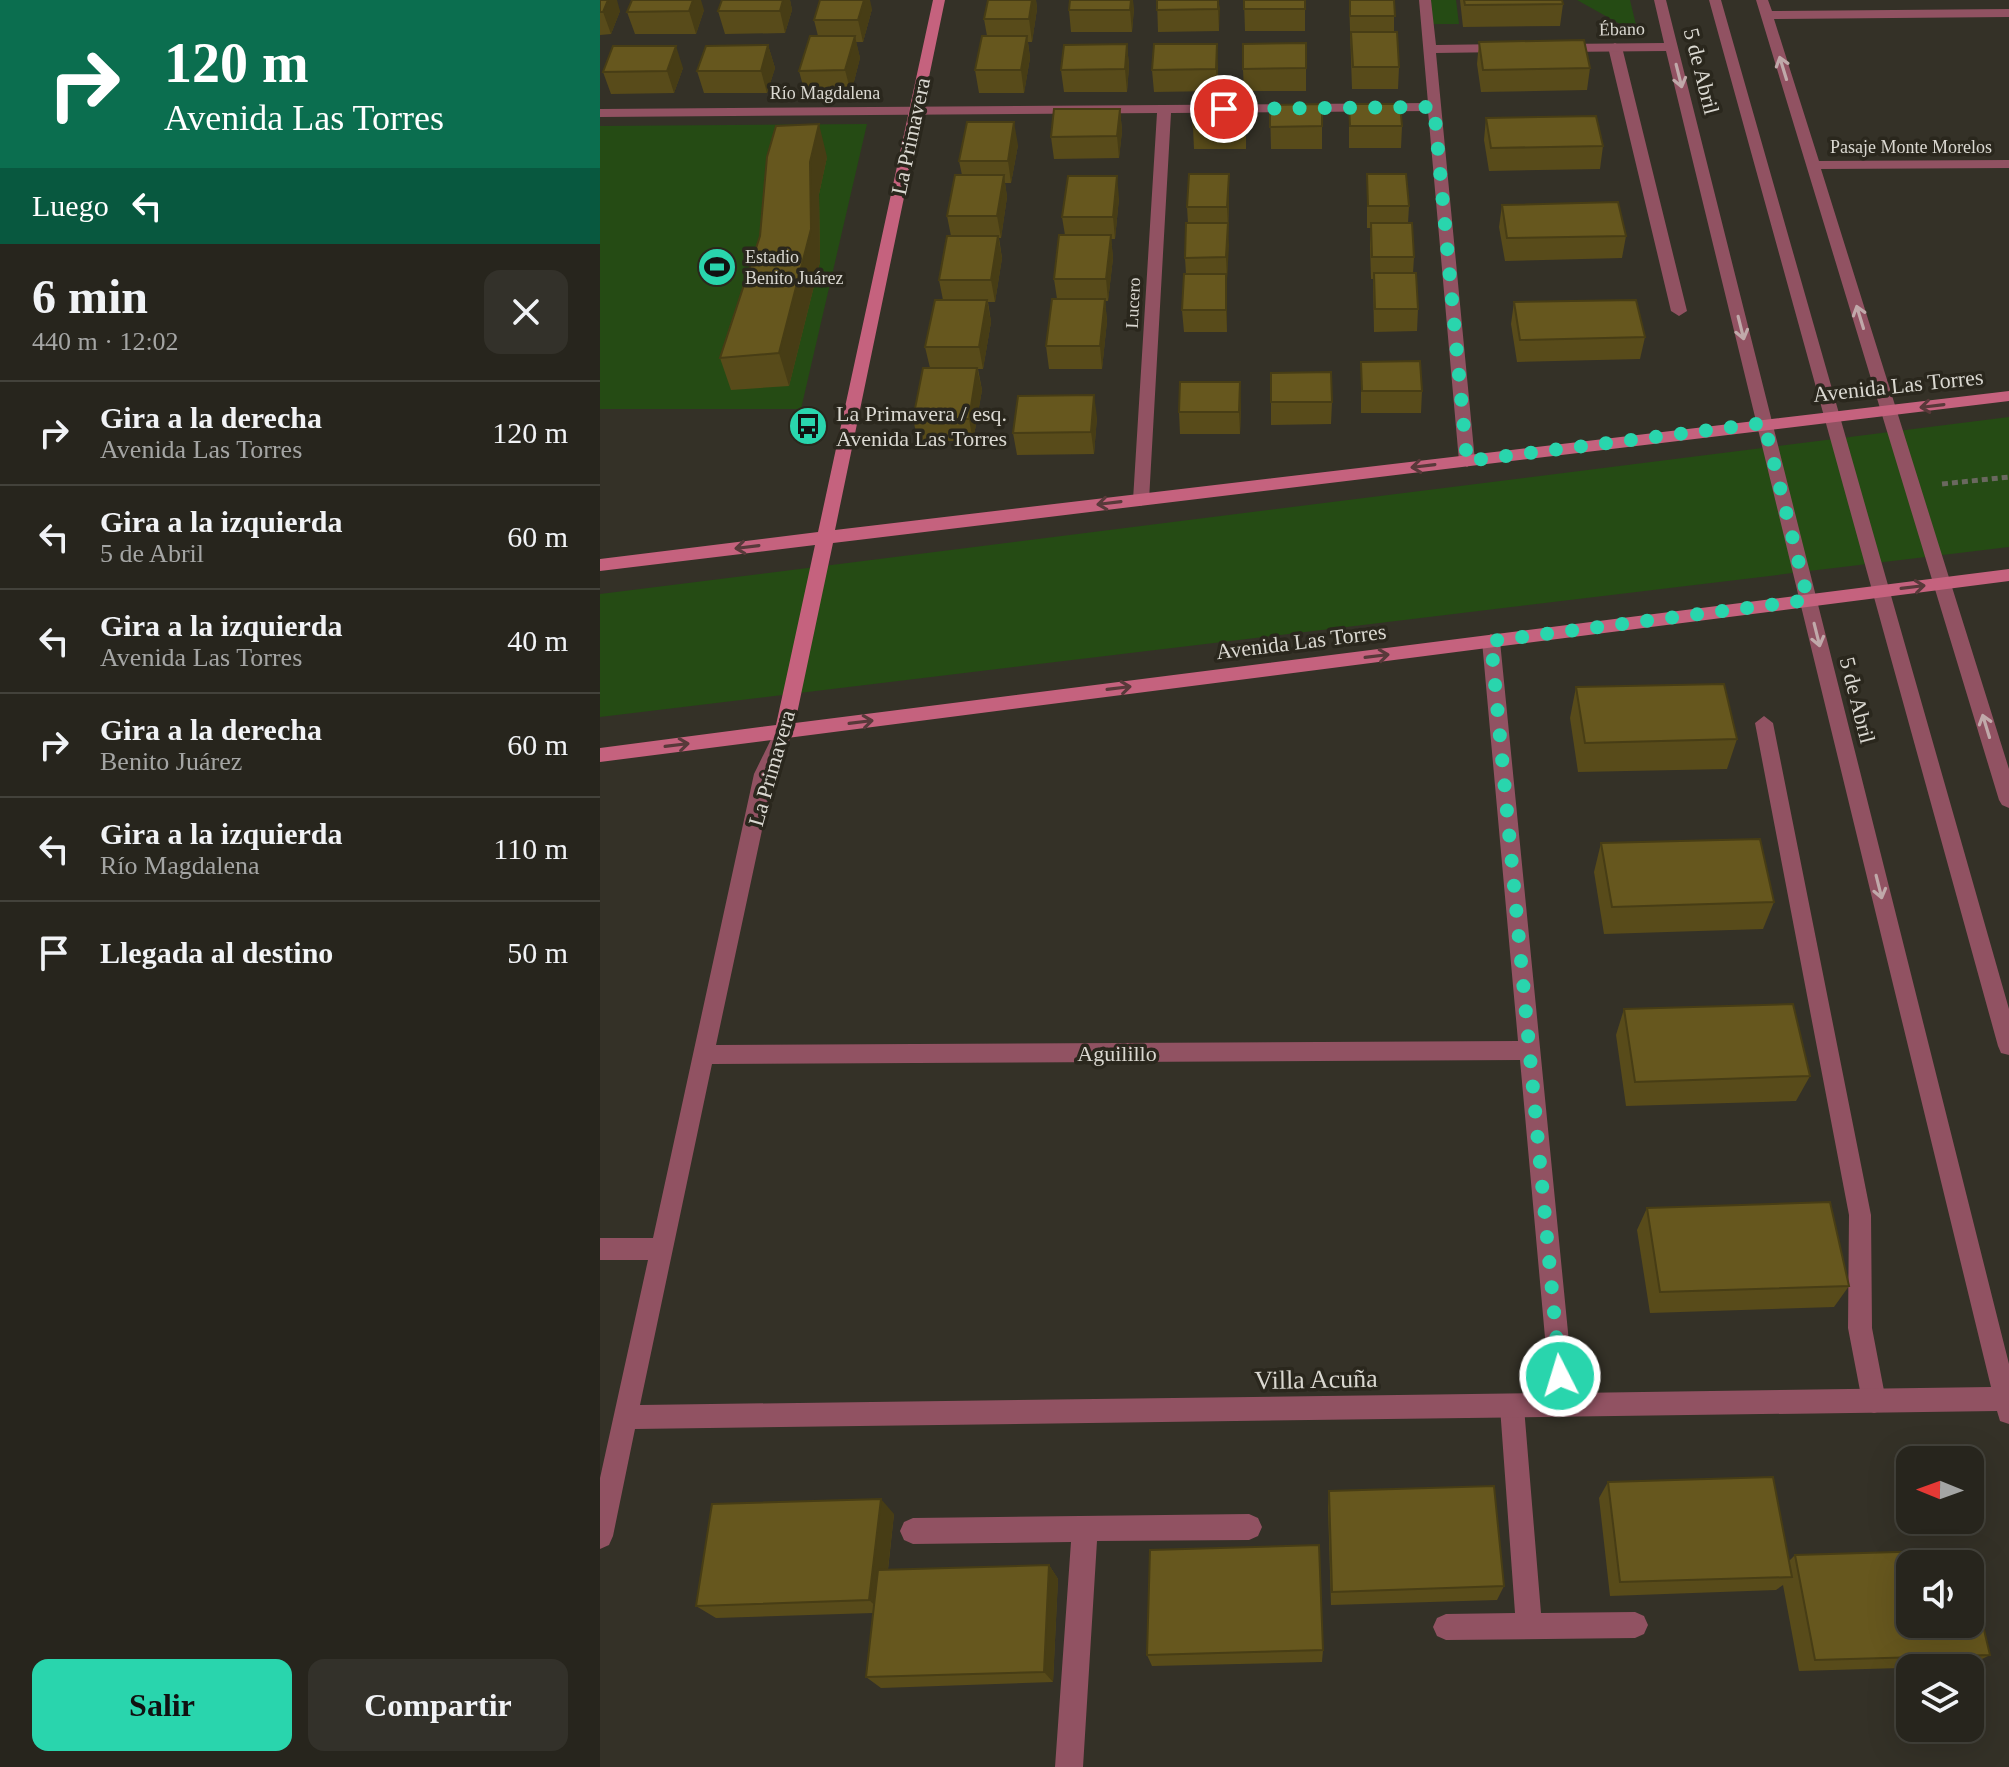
<!DOCTYPE html>
<html lang="es">
<meta charset="utf-8">
<style>
:root{--surface:#27251d;--page:#33312a;--text:#f1f3f6;--muted:#a4a5a4;--line:#43423b;--accent:#29d5ad}
body{margin:0;font-family:Georgia,serif;background:var(--page);color:var(--text);height:100vh;display:flex;flex-direction:column;font-size:30px;white-space:nowrap}
*{box-sizing:border-box;margin:0}
p{font-size:26px;color:var(--muted)}
.icon{flex:none;width:44px;height:44px;fill:none;stroke:currentColor;stroke-width:2;stroke-linecap:round;stroke-linejoin:round}
.map{position:relative;flex:1;overflow:hidden}
.drawer{display:flex;flex-direction:column;background:var(--surface);width:600px}
.drawer>*{flex:none}
.guide{background:#0b6e4f;color:#fff;overflow:hidden}
.needle{width:52px;rotate:271deg}
.controls{position:absolute;left:1296px;top:1446px;display:grid;gap:16px}
.controls a{display:grid;place-items:center;width:88px;height:88px;border-radius:16px;background:var(--surface);box-shadow:0 8px 32px #0002,0 0 0 2px var(--line);font-size:40px}
.pin{position:absolute;display:grid;place-items:center;width:68px;height:68px;color:#fff;margin:-34px;border:4px solid #fff;border-radius:50%;box-shadow:0 2px 8px #0007}
.me{position:absolute;width:88px;margin:-44px;rotate:355deg;stroke-linejoin:round;filter:drop-shadow(0 0 6px #0008)}
.turn{display:flex;align-items:center;gap:28px;height:168px;padding:0 32px;font-size:36px}
.turn .icon{width:104px;height:104px;stroke-width:2.5}
.turn b{display:block;font-size:56px;line-height:68px}
.then{display:flex;align-items:center;height:76px;padding:0 32px;background:#0003;gap:16px;font-size:30px}
.round{display:grid;place-items:center;flex:none;width:84px;height:84px;border-radius:16px;background:var(--page)}
.head{display:flex;align-items:center;justify-content:space-between;height:136px;padding:0 32px}
h1{font-size:48px;font-weight:700;line-height:60px}
.primary-button{display:flex;gap:16px;margin-top:auto;padding:16px 32px}
.primary-button a{flex:1;height:92px;border-radius:16px;background:var(--accent);color:#111;font-size:32px;font-weight:700;line-height:92px;text-align:center}
.primary-button a+a{background:var(--page);color:var(--text)}
ul{padding:0;list-style:none}
li{display:flex;align-items:center;gap:24px;height:104px;padding:0 32px;border-top:2px solid var(--line)}
li div{flex:1}
li b{display:block;font-size:30px}
li em{font-style:normal}
main{display:flex;flex:1;min-height:0}
.map>svg:first-child{display:block}
</style>
<main>
<section class="drawer">
<div class="guide">
<div class="turn"><svg class="icon" aria-label="right" viewBox="0 0 24 24"><path d="M7 20v-9h11M14 6l5 5-5 5"/></svg><div><b>120 m</b>Avenida Las Torres</div></div>
<div class="then">Luego<svg class="icon" aria-label="left" viewBox="0 0 24 24"><path d="M17 20v-9H6M10 6l-5 5 5 5"/></svg></div>
</div>
<div class="head"><div><h1>6 min</h1><p>440 m · 12:02</p></div><a class="round"><svg class="icon" aria-label="close" viewBox="0 0 24 24"><path d="M6 6l12 12M18 6L6 18"/></svg></a></div>
<ul>
<li><svg class="icon" aria-label="right" viewBox="0 0 24 24"><path d="M7 20v-9h11M14 6l5 5-5 5"/></svg><div><b>Gira a la derecha</b><p>Avenida Las Torres</p></div><em>120 m</em></li>
<li><svg class="icon" aria-label="left" viewBox="0 0 24 24"><path d="M17 20v-9H6M10 6l-5 5 5 5"/></svg><div><b>Gira a la izquierda</b><p>5 de Abril</p></div><em>60 m</em></li>
<li><svg class="icon" aria-label="left" viewBox="0 0 24 24"><path d="M17 20v-9H6M10 6l-5 5 5 5"/></svg><div><b>Gira a la izquierda</b><p>Avenida Las Torres</p></div><em>40 m</em></li>
<li><svg class="icon" aria-label="right" viewBox="0 0 24 24"><path d="M7 20v-9h11M14 6l5 5-5 5"/></svg><div><b>Gira a la derecha</b><p>Benito Juárez</p></div><em>60 m</em></li>
<li><svg class="icon" aria-label="left" viewBox="0 0 24 24"><path d="M17 20v-9H6M10 6l-5 5 5 5"/></svg><div><b>Gira a la izquierda</b><p>Río Magdalena</p></div><em>110 m</em></li>
<li><svg class="icon" aria-label="arrive" viewBox="0 0 24 24"><path d="M6 21V4h12l-3 4 3 4H6"/></svg><div><b>Llegada al destino</b></div><em>50 m</em></li>
</ul>
<div class="primary-button"><a>Salir</a><a>Compartir</a></div>
</section>
<div class="map">
<svg width="1409" height="1767" viewBox="0 0 1409 1767">
<rect width="100%" height="100%" fill="#343127"/>
<path fill="#254b14" d="M831,0H856L859,24H833Z
M977,0H1030L1037,29H1029Z
M267,124L201,409H0V126Z
M1409,417V547L0,717V594Z"/>
<g fill="none" stroke-linecap="round" stroke-linejoin="round">
<path stroke="#6a685f" stroke-width="5" stroke-dasharray="6 4" stroke-linecap="butt" d="M1342,484L1409,477"/>
<path fill="#915262" fill-rule="evenodd" d="M1015,43L1022,47L1087,311L1079,316L1071,311L1008,47Z
M1164,716L1173,723L1271,1215L1272,1328L1286,1401L1283,1410L1274,1413L1265,1410L1262,1401L1248,1328L1249,1215L1155,723Z
M912,1395L921,1398L924,1407L941,1613L1035,1612L1044,1616L1048,1625L1044,1634L1035,1638L846,1640L837,1636L833,1627L837,1618L846,1614L915,1613L900,1407L903,1398Z
M649,1514L658,1518L662,1527L658,1536L649,1540L497,1541L483,1767H455L471,1542L313,1544L304,1540L300,1531L304,1522L313,1518Z"/>
<path fill="#915262" fill-rule="evenodd" d="M819,0H831L836,45L904,44L911,48L904,52L836,53L875,461L867,467L859,461L828,111L571,113L549,500L541,506L533,500L557,113L0,117V109L828,103Z
M1054,0H1066L1409,1364V1424L1400,1421L1397,1411L35,1429L13,1536L9,1545L0,1549V1478L48,1260H0V1238H53L154,774L177,727L184,725L193,732L174,774L116,1045L918,1041L882,641L891,634L900,641L974,1393L1391,1387L1066,51L960,52L953,48L960,44L1064,43ZM920,1060L950,1393L40,1405L112,1064Z
M1109,0H1121L1409,1009V1055L1401,1053L1398,1046Z
M1156,0H1168L1172,11L1409,9V17L1174,19L1219,161L1409,160V168L1221,169L1409,769V808L1402,805L1399,800Z"/>
<path fill="#c5627e" fill-rule="evenodd" d="M333,0H345L235,530L1409,391V401L233,543L195,723L1409,569V581L0,762V748L176,725L215,545L0,571V559L218,532Z"/>
</g>
<path fill="#584b1a" d="M0,0L20,11L11,34L0,35Z
M122,0H190L192,10L185,33L125,34L118,11Z
M388,0H436L437,9L432,42H428L430,58L424,93H379L375,70L387,36L384,19Z
M557,0H619V31L558,32Z
M644,0H705V31H645Z
M749,0H794V32L799,67L798,89H752Z
M860,0H962L963,4L960,26L863,27Z
M534,8L532,32H471L469,10Z
M272,9L263,42H256L260,58L251,93H205L199,71L218,36L214,20Z
M104,10L96,34H35L27,12Z
M879,42L990,68L987,90L881,92L877,64Z
M706,43V91H644L643,69Z
M527,44L529,66L527,92H464L461,70Z
M168,45L175,68L167,93H104L97,71Z
M618,66L617,91L554,92L552,70Z
M83,68L74,93L11,94L3,72Z
M749,104L802,126L801,148H749Z
M670,105L722,126V149H671Z
M520,109L522,131L519,158L454,159L451,137Z
M886,118L1003,146L1000,169L889,171L884,140Z
M593,127H646V149H594Z
M418,145L411,183H405L407,197L401,238H399L402,258L395,302H388L391,322L383,369H378L382,390L373,441H318L313,419L330,368L325,347L343,300L339,280L351,236L347,216L362,175L359,161Z
M227,157L219,194L220,262L189,386L131,390L120,358Z
M629,174V196L627,280V332H584L582,310L586,274L585,258L588,223L587,207Z
M767,174L809,206L808,223L814,257L813,273L818,309L817,331L774,332L773,279H771L770,245L771,228H767Z
M519,198L515,239H511L513,258L508,301H505L507,321L502,369H449L446,346L457,299L454,279L465,235L462,217Z
M902,205L1026,236L1022,258L905,261L899,227Z
M914,302L1045,337L1040,359L917,362L911,324Z
M761,362L822,391L821,413H761Z
M671,373L732,402L731,424L671,425Z
M641,404L640,434H580L579,412Z
M497,417L494,454L417,455L413,433Z
M976,687L1137,739L1127,769L978,772L970,718Z
M1001,843L1174,902L1163,929L1004,934L994,872Z
M1024,1009L1210,1076L1196,1101L1026,1106L1016,1035Z
M1047,1208L1249,1286L1234,1307L1050,1313L1037,1230Z
M1008,1482L1189,1561L1195,1555L1390,1655L1368,1666L1199,1671L1183,1585L1176,1590L1010,1596L999,1498Z
M729,1491L904,1586L897,1600L731,1605L728,1507Z
M294,1514L288,1570L449,1565L458,1579L453,1682L281,1688L266,1677L273,1613L116,1618L96,1606Z
M723,1650L722,1662L552,1666L547,1655Z"/>
<path fill="#473d15" d="M8,0H17L20,11L11,34L3,12Z
M93,0H101L104,10L96,34L89,11Z
M183,0H190L192,10L185,33L180,11Z
M264,0H270L272,9L263,42L258,20Z
M432,0H436L437,9L432,42L429,19Z
M531,0H533L534,8L532,32L530,10Z
M618,0L620,8L619,31L618,9Z
M255,36L260,58L251,93L245,70Z
M427,36L430,58L424,93L421,70Z
M527,44L529,66L527,92L525,69Z
M617,44L618,66L617,91L616,69Z
M168,45L175,68L167,93L161,71Z
M76,46L83,68L74,93L67,71Z
M520,109L522,131L519,158L517,136Z
M414,122L418,145L411,183L408,161Z
M219,124L227,157L219,194L220,262L189,386L179,353L210,162Z
M629,174V196L628,229L627,207Z
M404,175L407,197L401,238L397,216Z
M517,176L519,198L515,239L513,217Z
M628,223L629,246L627,280L626,257Z
M511,235L513,258L508,301L506,279Z
M398,236L402,258L395,302L391,280Z
M626,274L627,296V332L626,310Z
M505,299L507,321L502,369L500,346Z
M387,300L391,322L383,369L379,347Z
M377,368L382,390L373,441L369,419Z
M640,382L641,404L640,434L639,412Z
M494,395L497,417L494,454L491,432Z
M281,1499L294,1514L283,1613L269,1600Z
M449,1565L458,1579L453,1682L444,1672Z"/>
<path fill="#66571e" stroke="#473d15" stroke-width="2" d="M0,0H8L3,12H0Z
M32,0H93L89,11L27,12Z
M122,0H183L180,11H118Z
M220,0H264L258,20H214Z
M388,0H432L429,19H384Z
M470,0H531L530,10H469Z
M557,0H618V9L557,10Z
M644,0H705V9H644Z
M750,0H794L795,16H750Z
M864,0H962L963,4L865,5Z
M751,32H797L799,67H753Z
M210,36H255L245,70L199,71Z
M382,36H427L421,70H375Z
M984,40L990,68L883,70L879,42Z
M706,43V68L643,69V44Z
M527,44L525,69L461,70L464,45Z
M554,44H617L616,69L552,70Z
M168,45L161,71H97L106,46Z
M13,46H76L67,71L3,72Z
M722,104V126L670,127V105Z
M749,104H800L802,126H750Z
M594,105H645V127H593Z
M454,109H520L517,136L451,137Z
M996,116L1003,146L891,148L886,118Z
M367,122H414L408,161H359Z
M219,124L210,162L211,229L179,353L120,358L160,236L167,157L176,126Z
M589,174H629L627,207H587Z
M767,174H806L809,206H768Z
M355,175H404L397,216H347Z
M468,176H517L513,217H462Z
M1018,202L1026,236L907,238L902,205Z
M586,223H628L626,257L585,258Z
M771,223H812L814,257H772Z
M459,235H511L506,279H454Z
M347,236H398L391,280H339Z
M774,273H816L818,309H775Z
M584,274H626V310H582Z
M452,299H505L500,346H446Z
M335,300H387L379,347H325Z
M1036,300L1045,337L920,340L914,302Z
M820,361L822,391H762L761,362Z
M323,368H377L369,419H313Z
M731,372L732,402H671V373Z
M580,382H640L639,412H579Z
M494,395L491,432L413,433L418,396Z
M1124,684L1137,739L985,743L976,687Z
M1160,839L1174,902L1012,907L1001,843Z
M1193,1004L1210,1076L1035,1082L1024,1009Z
M1230,1202L1249,1286L1060,1292L1047,1208Z
M1173,1477L1192,1577L1020,1582L1008,1482Z
M894,1486L904,1586L732,1592L729,1491Z
M281,1499L269,1600L96,1606L112,1504Z
M719,1545L723,1650L547,1655L550,1550Z
M1365,1550L1368,1564H1310V1624H1370V1571L1390,1655L1215,1660L1195,1555Z
M449,1565L444,1672L266,1677L278,1570Z"/>
<defs><path id="oneway-shaft" d="M-6 0H5M1.5-3L5.5 0L1.5 3" fill="none" stroke-width="1.6" stroke-linecap="round" stroke-linejoin="round" transform="scale(2)"/></defs>
<g stroke="#c0a9aa">
<use href="#oneway-shaft" transform="translate(1183 68) rotate(-107)"/>
<use href="#oneway-shaft" transform="translate(1079 76) rotate(76)"/>
<use href="#oneway-shaft" transform="translate(1260 317) rotate(-107)"/>
<use href="#oneway-shaft" transform="translate(1141 328) rotate(76)"/>
<use href="#oneway-shaft" transform="translate(1217 635) rotate(76)"/>
<use href="#oneway-shaft" transform="translate(1386 726) rotate(-107)"/>
<use href="#oneway-shaft" transform="translate(1279 887) rotate(76)"/>
</g>
<g stroke="#58393a">
<use href="#oneway-shaft" transform="translate(1332 406) rotate(173)"/>
<use href="#oneway-shaft" transform="translate(823 466) rotate(173)"/>
<use href="#oneway-shaft" transform="translate(509 503) rotate(173)"/>
<use href="#oneway-shaft" transform="translate(147 547) rotate(173)"/>
<use href="#oneway-shaft" transform="translate(1313 587) rotate(-7)"/>
<use href="#oneway-shaft" transform="translate(777 656) rotate(-7)"/>
<use href="#oneway-shaft" transform="translate(519 688) rotate(-7)"/>
<use href="#oneway-shaft" transform="translate(261 722) rotate(-7)"/>
<use href="#oneway-shaft" transform="translate(77 745) rotate(-7)"/>
</g>
<g fill="none" stroke-linecap="round" stroke-linejoin="round">
<path stroke="#29d5ad" stroke-width="14" stroke-dasharray="0 25.2" d="M624,109L834,107L867,461L1164,423L1208,600L891,641L960,1376"/>
</g>
<defs>
<g id="stadium-disc" transform="scale(2)"><circle r="9.5" fill="#29d5ad" stroke="#2a271d"/><path d="M0-5a6.5 5 0 1 0 0 10a6.5 5 0 1 0 0-10ZM-3.5-1.8h7v3.6h-7Z" fill="#111"/></g>
<g id="bus-disc" transform="scale(2)"><circle r="9.5" fill="#29d5ad" stroke="#2a271d"/><path d="M-5-6H5V4H4V6H2V4H-2V6H-4V4H-5ZM-3.5-4V0h7V-4ZM-3.5 1.2v1.5H-2V1.2ZM2 1.2v1.5H3.5V1.2Z" fill="#111"/></g>
</defs>
<g fill-rule="evenodd">
<use href="#stadium-disc" x="117" y="267"/>
<use href="#bus-disc" x="208" y="426"/>
</g>
<g text-anchor="middle" stroke-width="7" stroke-linejoin="round" paint-order="stroke">
<g font-size="18" fill="#dad8d1" stroke="#2a271d">
<text transform="translate(1022 29) rotate(-1)" y="6">Ébano</text>
<text x="225" y="99">Río Magdalena</text>
<text x="1311" y="153">Pasaje Monte Morelos</text>
<text transform="translate(533 303) rotate(-87)" y="6">Lucero</text>
</g>
<g font-size="18" fill="#dad8d1" stroke="#2a271d" text-anchor="start">
<text x="145" y="263">Estadio<tspan x="145" dy="21">Benito Juárez</tspan></text>
</g>
<g font-size="22" fill="#dad8d1" stroke="#2a271d">
<text transform="translate(1102 71) rotate(76)" y="8">5 de Abril</text>
<text transform="translate(310 136) rotate(-78)" y="8">La Primavera</text>
<text transform="translate(1298 385) rotate(-6)" y="8">Avenida Las Torres</text>
<text transform="translate(701 641) rotate(-7)" y="8">Avenida Las Torres</text>
<text transform="translate(1258 700) rotate(76)" y="8">5 de Abril</text>
<text transform="translate(171 768) rotate(-74)" y="8">La Primavera</text>
<text x="517" y="1061">Aguilillo</text>
</g>
<g font-size="22" fill="#dad8d1" stroke="#2a271d" text-anchor="start">
<text x="236" y="421">La Primavera / esq.<tspan x="236" dy="25">Avenida Las Torres</tspan></text>
</g>
<g font-size="26" fill="#dad8d1" stroke="#2a271d">
<text transform="translate(716 1379) rotate(-1)" y="9">Villa Acuña</text>
</g>
</g>
</svg>
<div class="controls">
<a><svg class="needle" viewBox="-14 -14 28 28"><path d="M0-13l5 13h-10z" fill="#e53935"/><path d="M0 13l5-13h-10z" fill="#a4a5a4"/></svg></a>
<a><svg class="icon" aria-label="sound" viewBox="0 0 24 24"><path d="M4 9h4l5-4v14l-5-4H4zM17 9q2 3 0 6"/></svg></a>
<a><svg class="icon" aria-label="layers" viewBox="0 0 24 24"><path d="M12 4l9 5-9 5-9-5zM3 14l9 5 9-5"/></svg></a>
</div>
<div class="pin" style="left:624px;top:109px;background:#d93025"><svg class="icon" aria-label="arrive" viewBox="0 0 24 24"><path d="M6 21V4h12l-3 4 3 4H6"/></svg></div>
<svg class="me" style="left:960px;top:1376px" viewBox="-20 -20 40 40"><circle r="17" fill="#29d5ad" stroke="#fff" stroke-width="3"/><path d="M0-11L8 9 0 5-8 9z" fill="#fff"/></svg>
</div>
</main>
